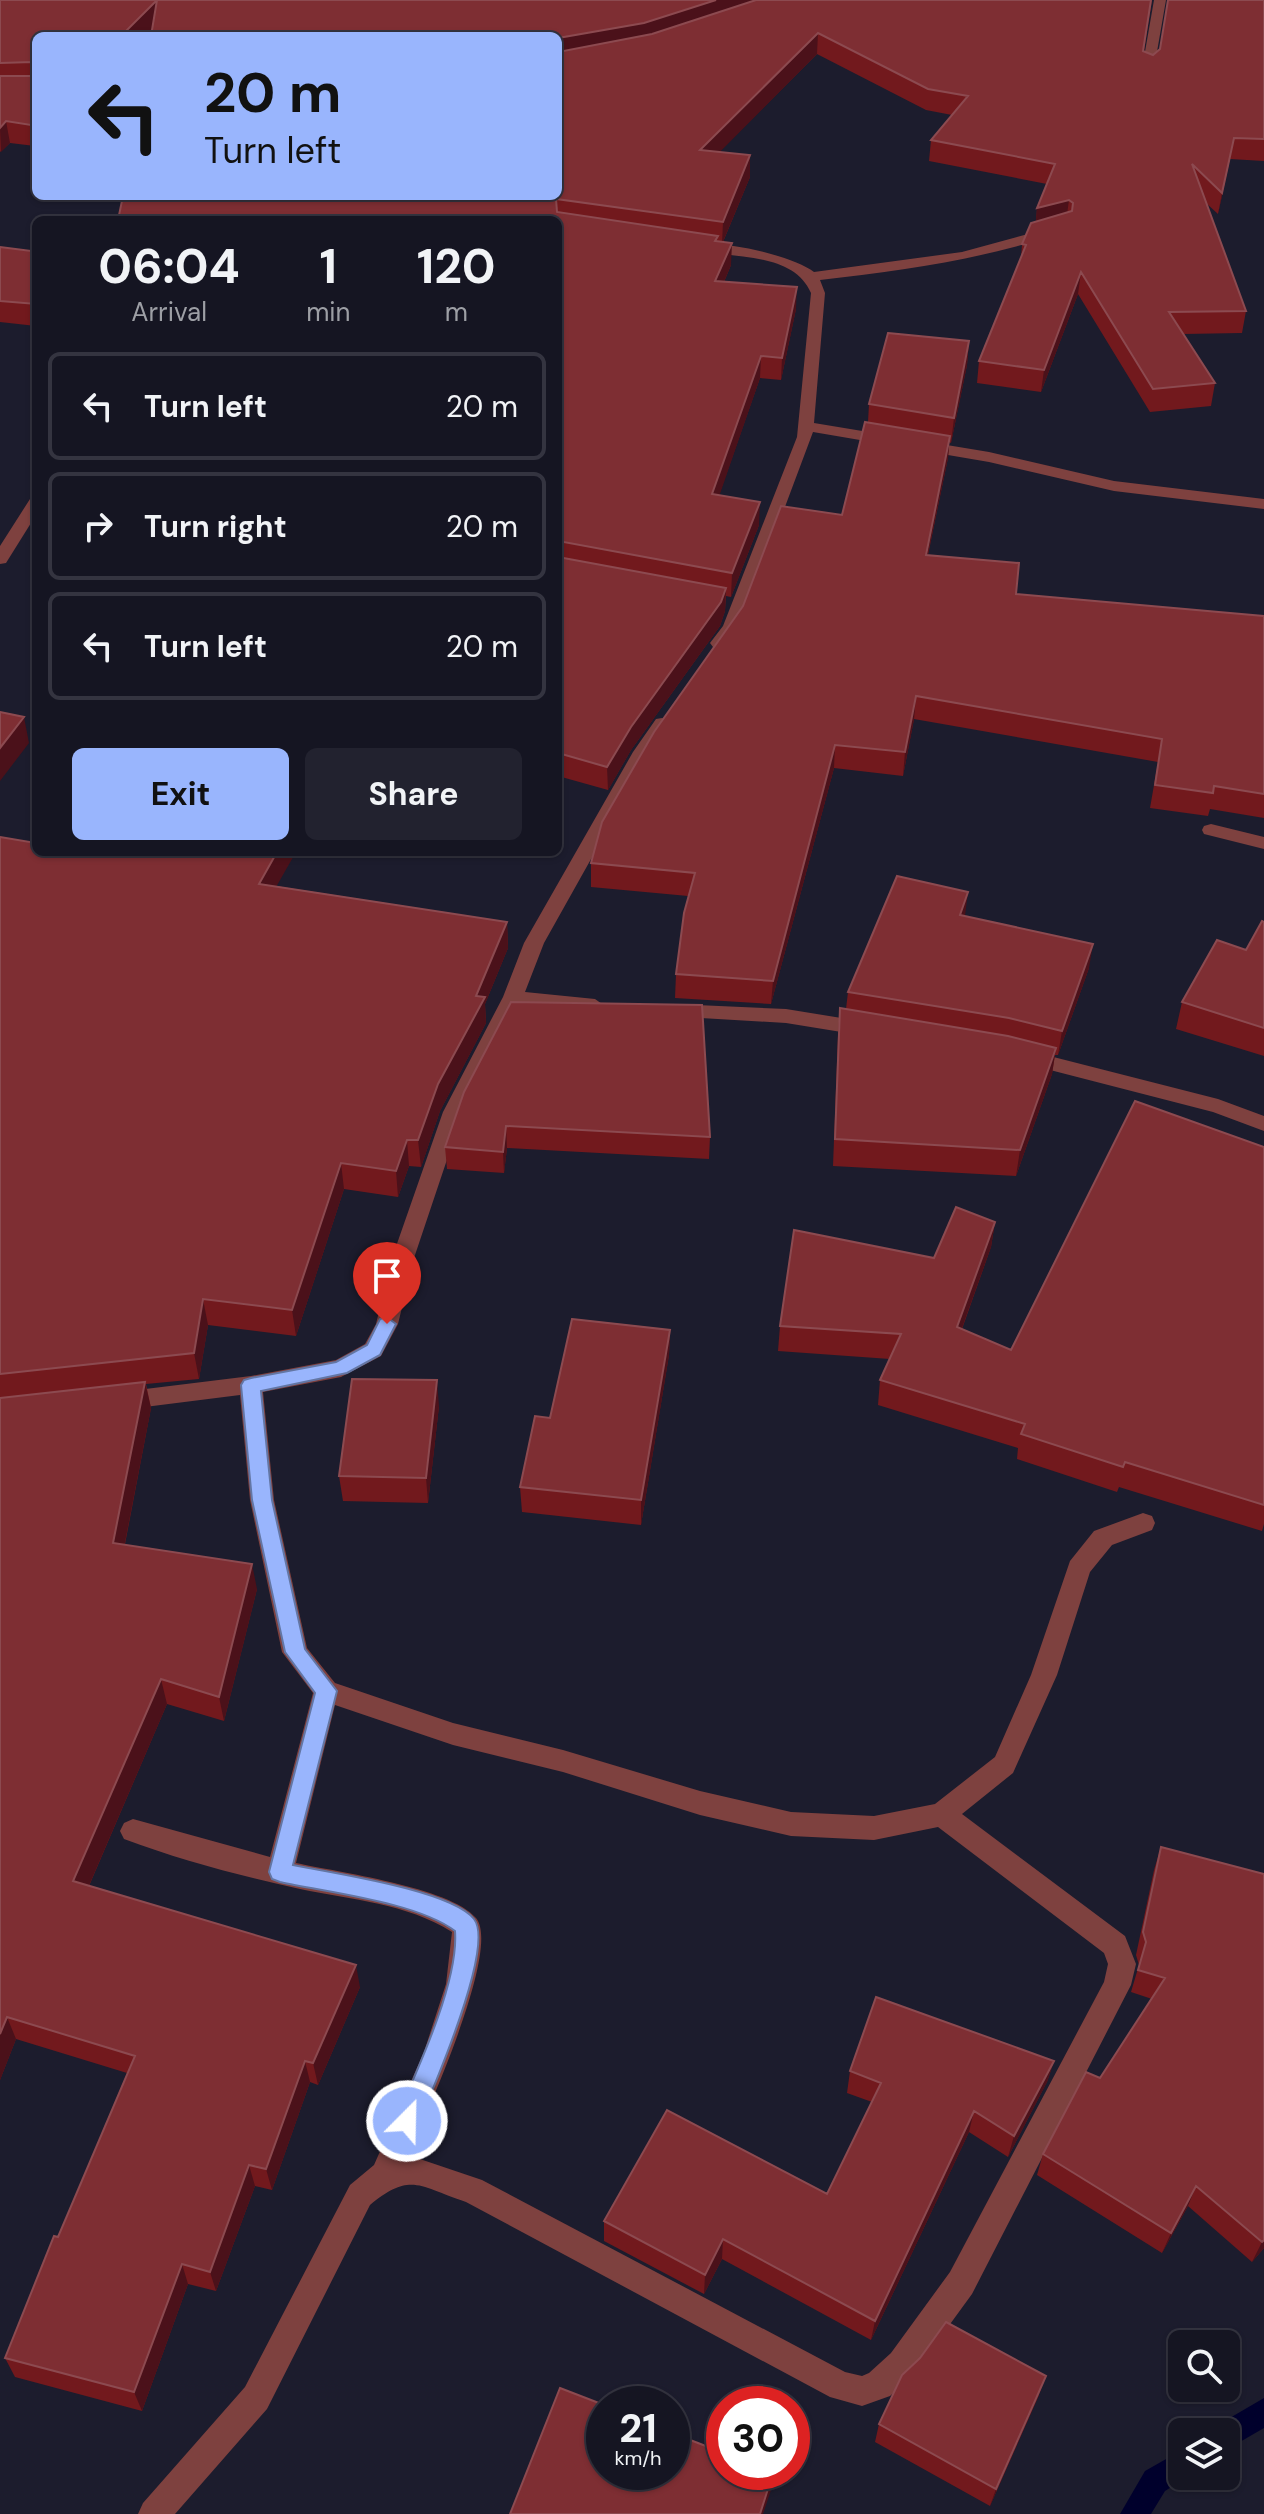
<!DOCTYPE html>
<style>
:root{--surface:#151522;--page:#22222f;--text:#f1f3f6;--muted:#9d9fa5;--line:#343440;--accent:#99b5fd}
body{margin:0;font-family:"DM Sans",sans-serif;background:var(--page);color:var(--text);height:100vh;display:flex;flex-direction:column;font-size:30px;white-space:nowrap}
*{box-sizing:border-box;margin:0}
p{font-size:26px;color:var(--muted)}
.icon{flex:none;width:44px;height:44px;fill:none;stroke:currentColor;stroke-width:2;stroke-linecap:round;stroke-linejoin:round}
.map{position:relative;flex:1;overflow:hidden}
.sheet{position:absolute;left:32px;top:216px;width:530px;height:640px;display:flex;flex-direction:column;background:var(--surface);border-radius:12px;box-shadow:0 2px 6px #0004,0 0 0 2px var(--line)}
.sheet>*{flex:none}
.guide{position:absolute;left:32px;top:32px;width:530px;height:168px;border-radius:12px;box-shadow:0 2px 6px #0004,0 0 0 2px var(--line);background:#99b5fd;color:#111;overflow:hidden}
.tools{position:absolute;left:1168px;top:2330px;display:grid;gap:16px}
.tools a{display:grid;place-items:center;width:72px;height:72px;border-radius:12px;background:var(--surface);box-shadow:0 2px 6px #0004,0 0 0 2px var(--line);font-size:40px}
.speed{position:absolute;left:586px;top:2386px;display:flex;gap:16px;font-size:40px;font-weight:700;text-align:center}
.speed>*{display:grid;place-content:center;width:104px;height:104px;border-radius:50%;background:var(--surface);box-shadow:0 2px 6px #0004,0 0 0 2px var(--line);line-height:1}
.speed small{font-size:20px;font-weight:400}
.speed .limit{border:12px solid #d22;background:#fff;color:#111}
.pin{position:absolute;display:grid;place-items:center;width:68px;height:68px;color:#fff;margin:-82px -34px;border-radius:50% 50% 50% 0;rotate:-45deg;box-shadow:0 0 8px #0007}
.pin .icon{rotate:45deg}
.me{position:absolute;width:88px;margin:-44px;rotate:23deg;stroke-linejoin:round;filter:drop-shadow(0 0 6px #0008)}
.turn{display:flex;align-items:center;gap:28px;height:168px;padding:0 40px;font-size:36px}
.turn .icon{width:104px;height:104px;stroke-width:2.5}
.turn b{display:block;font-size:56px;line-height:68px}
.eta{display:flex;justify-content:space-evenly;align-items:center;height:136px;text-align:center}
.eta b{font-size:48px;font-weight:700;line-height:56px}
.button{display:flex;gap:16px;margin-top:auto;padding:16px 40px}
.button a{flex:1;height:92px;border-radius:12px;background:var(--accent);color:#111;font-size:32px;font-weight:700;line-height:92px;text-align:center}
.button a+a{background:var(--page);color:var(--text)}
ul{padding:0;list-style:none}
li{display:flex;align-items:center;gap:24px;height:108px;margin:0 16px 12px;padding:0 24px;border:4px solid var(--line);border-radius:12px}
li div{flex:1}
li b{display:block;font-size:30px}
li em{font-style:normal}
.map>svg:first-child{display:block}
</style>
<div class="map">
<svg width="1264" height="2514" viewBox="0 0 1264 2514">
<rect width="100%" height="100%" fill="#1c1c2d"/>
<g fill="none" stroke-linecap="round" stroke-linejoin="round">
<path fill="#00002c" fill-rule="evenodd" d="M1264,2398V2428L1226,2450V2432H1213L1216,2426Z
M1182,2450V2476H1189L1165,2491L1151,2514H1120L1145,2471Z"/>
<path fill="#7e413f" fill-rule="evenodd" d="M1154,0H1166L1154,69L1148,73L1142,69Z
M1050,228L1055,229V235C978,260 900,271 820,280L825,293L814,423L989,452L1114,481L1264,499V509L1114,491L989,462L813,432L740,627L725,647H713L710,643L723,626L797,437L811,293C793,252 735,259 697,250V244C724,240 793,256 814,272L962,252Z
M36,497V515L6,563L0,564V546L30,499Z
M662,718L671,723L651,752L544,943L525,992L595,999L605,1006L595,1013L519,1004L463,1112L414,1258L398,1324L381,1356L341,1377L263,1392L274,1500L307,1648L335,1683L453,1723L563,1750L700,1791L791,1812L874,1816L935,1804L995,1757L1031,1675L1070,1561L1094,1531L1143,1513L1152,1516L1155,1523L1152,1530L1112,1545L1090,1572L1057,1675L1013,1773L962,1814L1125,1936L1136,1964L1131,1985L972,2294L913,2375L890,2396L862,2406L830,2397L466,2202C420,2187 411,2171 370,2205L267,2409L175,2514H138L143,2503L245,2387L350,2185L374,2165L424,2052L446,1984L452,1932C406,1903 352,1900 300,1889C241,1876 180,1860 124,1839L120,1831L124,1823L133,1819L270,1857L313,1693L282,1652L250,1500L240,1395L121,1410L113,1407L109,1401L113,1395L121,1392L251,1376L336,1360L365,1344L376,1324L392,1258L443,1112L503,997L524,943L633,752L656,719ZM335,1705L453,1745L563,1772L700,1815L791,1836L874,1840L938,1827L1104,1953L1108,1964L1104,1982L950,2272L891,2353L869,2373L862,2376L845,2372L482,2180L408,2155C424,2119 502,1949 476,1918C450,1887 336,1872 296,1863Z
M1211,824L1264,837V849L1204,834L1202,830L1204,826Z
M674,1004L786,1009L866,1022L876,1029L866,1036L786,1023L667,1016L664,1011L667,1006Z
M1026,1050L1218,1099L1264,1116V1131L1213,1112L1019,1062L1016,1057L1019,1052Z"/>
</g>
<path fill="#72191d" d="M0,0H1152L1144,51L1153,55L1264,0V161L1230,159L1218,214L1206,203L1246,311L1242,333L1183,334L1215,383L1211,406L1150,412L1078,294L1041,392L977,383L979,361L1021,259L1022,244L1036,222L1037,208L1047,184L929,161L931,140L952,115L926,110L817,54L719,152L750,177L723,242L731,265L724,282L796,309L781,380L760,378L719,495L759,525L731,597L726,596L725,611L720,626L631,750L608,790L558,776V220L123,196H558L152,28L144,36H36V145L35,146L10,143L0,152Z
M36,243V326L0,322V247L31,251Z
M969,341L967,365L951,443L949,442L948,458L928,555L1016,594L1264,616V818L1210,809L1208,816L1150,808L1158,762L914,719L903,776L834,768L771,1004L675,998L676,974L688,896L591,887V863L842,515L868,422L869,404Z
M0,837L276,886L507,922L508,948L485,1004L486,1023L440,1111L421,1167L409,1166L398,1197L344,1189L296,1336L208,1325L199,1379L146,1384L151,1408L125,1544L257,1589L224,1721L167,1704L89,1886L360,1987L318,2085L310,2082L272,2190L255,2186L216,2291L188,2284L142,2411L15,2377L5,2358L58,2237L127,2073L16,2039L0,2080Z
M965,916L1089,968L1058,1055H1055L1052,1074L1016,1176L833,1166L838,1035L840,1008L846,1009L848,992Z
M1264,922V1056L1176,1029L1182,1002L1246,950Z
M464,1092L710,1137L709,1159L507,1148L504,1173L447,1169L445,1147Z
M1264,1147V1524L1262,1531L1119,1487L1117,1492L1017,1459L1018,1448L878,1405L880,1380L890,1359L778,1351L780,1326L934,1258L995,1222L991,1247L962,1329L1011,1350Z
M670,1330L669,1355L641,1525L522,1512L520,1487L550,1418Z
M439,1406L428,1503L343,1501L339,1476Z
M1161,1847L1264,1874V2248L1252,2262L1188,2206L1162,2253L1037,2175L1043,2154L1100,2078L1152,1999L1131,1992L1139,1965L1136,1955L1154,1870Z
M1054,2061L1047,2082L1008,2157L969,2132L871,2340L722,2259L704,2294L604,2241V2221L827,2194L872,2102L847,2093L850,2071Z
M1039,2395L990,2506L875,2442L879,2424Z"/>
<path fill="#4b111a" d="M157,0L160,20L144,36H121Z
M716,0H779L558,59V38Z
M818,33L817,54L700,172V150Z
M36,120V145L35,146L31,125Z
M6,121L10,143L1,152L0,128Z
M1234,138L1230,159L1218,214L1222,193Z
M750,155V177L722,244L723,222Z
M1069,200L1066,222L1035,230L1037,208Z
M732,243L731,265L715,303V281Z
M1081,272L1078,294L1041,392L1044,370Z
M797,287L796,309L781,380L782,358Z
M969,341L967,365L951,443L954,418Z
M761,356L760,378L712,517V494Z
M950,436L948,458L923,577L926,555Z
M760,502L759,525L731,597L732,573Z
M726,588L725,611L720,626L631,750L608,790L607,767L631,727Z
M916,696L914,719L903,776L905,752Z
M24,717L29,743L0,781V748Z
M835,745L834,768L771,1004L773,981Z
M277,852H296L263,910L259,884Z
M968,892L965,916L960,915Z
M507,922L508,948L485,1004L486,1023L440,1111L421,1167L418,1140L438,1084Z
M1093,944L1089,968L1058,1055L1062,1031Z
M1056,1048L1052,1074L1016,1176L1020,1150Z
M506,1126L507,1148L504,1173L503,1152Z
M407,1140L409,1166L398,1197L396,1171Z
M341,1163L344,1189L296,1336L292,1310Z
M995,1222L991,1247L953,1353L957,1327Z
M203,1299L208,1325L199,1379L194,1353Z
M670,1330L669,1355L641,1525V1500Z
M437,1380L439,1406L428,1503L426,1478Z
M145,1382L151,1408L120,1568L113,1543Z
M252,1564L257,1589L224,1721L219,1697Z
M161,1679L167,1704L81,1904L73,1881Z
M356,1965L360,1987L318,2085L313,2063Z
M7,2017L16,2039L0,2080V2034Z
M305,2061L310,2082L272,2190L266,2169Z
M1054,2061L1047,2082L1008,2157L1014,2136Z
M974,2111L969,2132L871,2340L875,2321Z
M249,2165L255,2186L216,2291L210,2272Z
M1196,2186L1188,2206L1162,2253L1171,2233Z
M723,2239L722,2259L704,2294L705,2275Z
M1264,2240V2248L1252,2262L1262,2242Z
M182,2264L188,2284L142,2411L134,2392Z
M1046,2376L1039,2395L990,2506L996,2489Z
M773,2473L771,2490L763,2514H760Z"/>
<path fill="#7e2e33" stroke="#8c4a50" stroke-width="2" d="M0,0H716L644,23L558,38V36H151L157,0L121,36H36V120L31,125L6,121L0,128V76H32L35,65L32,62L0,63Z
M756,0H1151L1143,51L1153,55L1160,49L1168,0H1264V139L1234,138L1222,193L1192,164L1246,311L1169,312L1215,383L1153,389L1081,272L1044,370L979,361L1026,245L1022,244L1031,223L1072,211L1073,203L1069,200L1037,208L1055,164L931,140L968,96L928,89L818,33L700,150L750,155L723,222L556,199L557,212L718,236L715,241L732,243L715,281L797,287L782,358L761,356L712,494L760,502L732,573L558,541V220H118L123,196H318L329,199L364,201L367,199L365,196H558V52L652,34Z
M56,215L109,220H53Z
M36,243V304L0,301V247L31,251Z
M888,333L969,341L954,418L869,404Z
M865,422L950,436L926,555L1019,563L1016,594L1264,616V794L1214,786L1213,793L1155,785L1162,739L916,696L905,752L835,745L773,981L676,974L684,913L695,873L591,863L602,822L654,732L743,606L781,506L842,515Z
M558,557L726,588L721,602L631,727L607,767L558,753Z
M0,712L24,717L0,748Z
M0,837L36,843V852H277L259,884L507,922L476,996L485,997L438,1084L418,1140H407L396,1171L341,1163L292,1310L203,1299L194,1353L0,1374Z
M897,876L968,892L960,915L1093,944L1062,1031L1009,1018L848,992Z
M1262,921L1264,922V1028L1182,1002L1217,940L1246,950Z
M511,1002L702,1005L710,1137L506,1126L503,1152L445,1147L464,1092Z
M840,1008L1008,1036L1056,1048L1020,1150L835,1139Z
M1135,1101L1264,1147V1505L1125,1462L1123,1467L1021,1434L1025,1424L880,1380L901,1334L780,1326L794,1230L934,1258L956,1207L995,1222L957,1327L1011,1350Z
M572,1319L670,1330L641,1500L520,1487L535,1416L550,1418Z
M352,1379L437,1380L426,1478L339,1476Z
M145,1382L113,1543L252,1564L219,1697L161,1679L73,1881L356,1965L313,2063L305,2061L266,2169L249,2165L210,2272L182,2264L134,2392L5,2358L54,2236L58,2237L135,2056L7,2017L0,2034V1398Z
M1161,1847L1264,1874V2240L1262,2242L1196,2186L1171,2233L1043,2154L1086,2072L1100,2078L1165,1978L1138,1970L1146,1942L1143,1932Z
M876,1997L1054,2061L1014,2136L974,2111L875,2321L723,2239L705,2275L604,2221L667,2110L827,2194L881,2083L850,2071Z
M946,2322L1046,2376L996,2489L879,2424L902,2375L920,2358Z
M560,2388L604,2405V2472H672V2433L724,2453V2472H770L773,2473L760,2514H510Z"/>
<path fill="#99b5fd" stroke="#6376a4" stroke-width="2" d="M387,1317L396,1324L380,1355L347,1373L261,1391L272,1500L305,1649L337,1691L293,1865C332,1873 451,1890 474,1919C496,1947 430,2096 416,2129L407,2133L399,2129L395,2121C416,2073 459,1982 455,1931C416,1902 330,1893 280,1882L272,1879L269,1872L315,1693L285,1652L252,1500L241,1385L244,1380L251,1378L336,1362L367,1345L380,1319Z"/>
</svg>
<div class="tools">
<a><svg class="icon" aria-label="search" viewBox="0 0 24 24"><circle cx="10" cy="10" r="6"/><path d="M15 15l6 6"/></svg></a>
<a><svg class="icon" aria-label="layers" viewBox="0 0 24 24"><path d="M12 4l9 5-9 5-9-5zM3 14l9 5 9-5"/></svg></a>
</div>
<div class="speed"><div>21<small>km/h</small></div><div class="limit">30</div></div>
<div class="pin" style="left:387px;top:1324px;background:#d93025"><svg class="icon" aria-label="arrive" viewBox="0 0 24 24"><path d="M6 21V4h12l-3 4 3 4H6"/></svg></div>
<svg class="me" style="left:407px;top:2121px" viewBox="-20 -20 40 40"><circle r="17" fill="#99b5fd" stroke="#fff" stroke-width="3"/><path d="M0-11L8 9 0 5-8 9z" fill="#fff"/></svg>
<div class="guide">
<div class="turn"><svg class="icon" aria-label="left" viewBox="0 0 24 24"><path d="M17 20v-9H6M10 6l-5 5 5 5"/></svg><div><b>20 m</b>Turn left</div></div>
</div>
<section class="sheet">
<div class="eta">
<div><b>06:04</b><p>Arrival</p></div>
<div><b>1</b><p>min</p></div>
<div><b>120</b><p>m</p></div>
</div>
<ul>
<li><svg class="icon" aria-label="left" viewBox="0 0 24 24"><path d="M17 20v-9H6M10 6l-5 5 5 5"/></svg><div><b>Turn left</b></div><em>20 m</em></li>
<li><svg class="icon" aria-label="right" viewBox="0 0 24 24"><path d="M7 20v-9h11M14 6l5 5-5 5"/></svg><div><b>Turn right</b></div><em>20 m</em></li>
<li><svg class="icon" aria-label="left" viewBox="0 0 24 24"><path d="M17 20v-9H6M10 6l-5 5 5 5"/></svg><div><b>Turn left</b></div><em>20 m</em></li>
</ul>
<div class="button"><a>Exit</a><a>Share</a></div>
</section>
</div>
